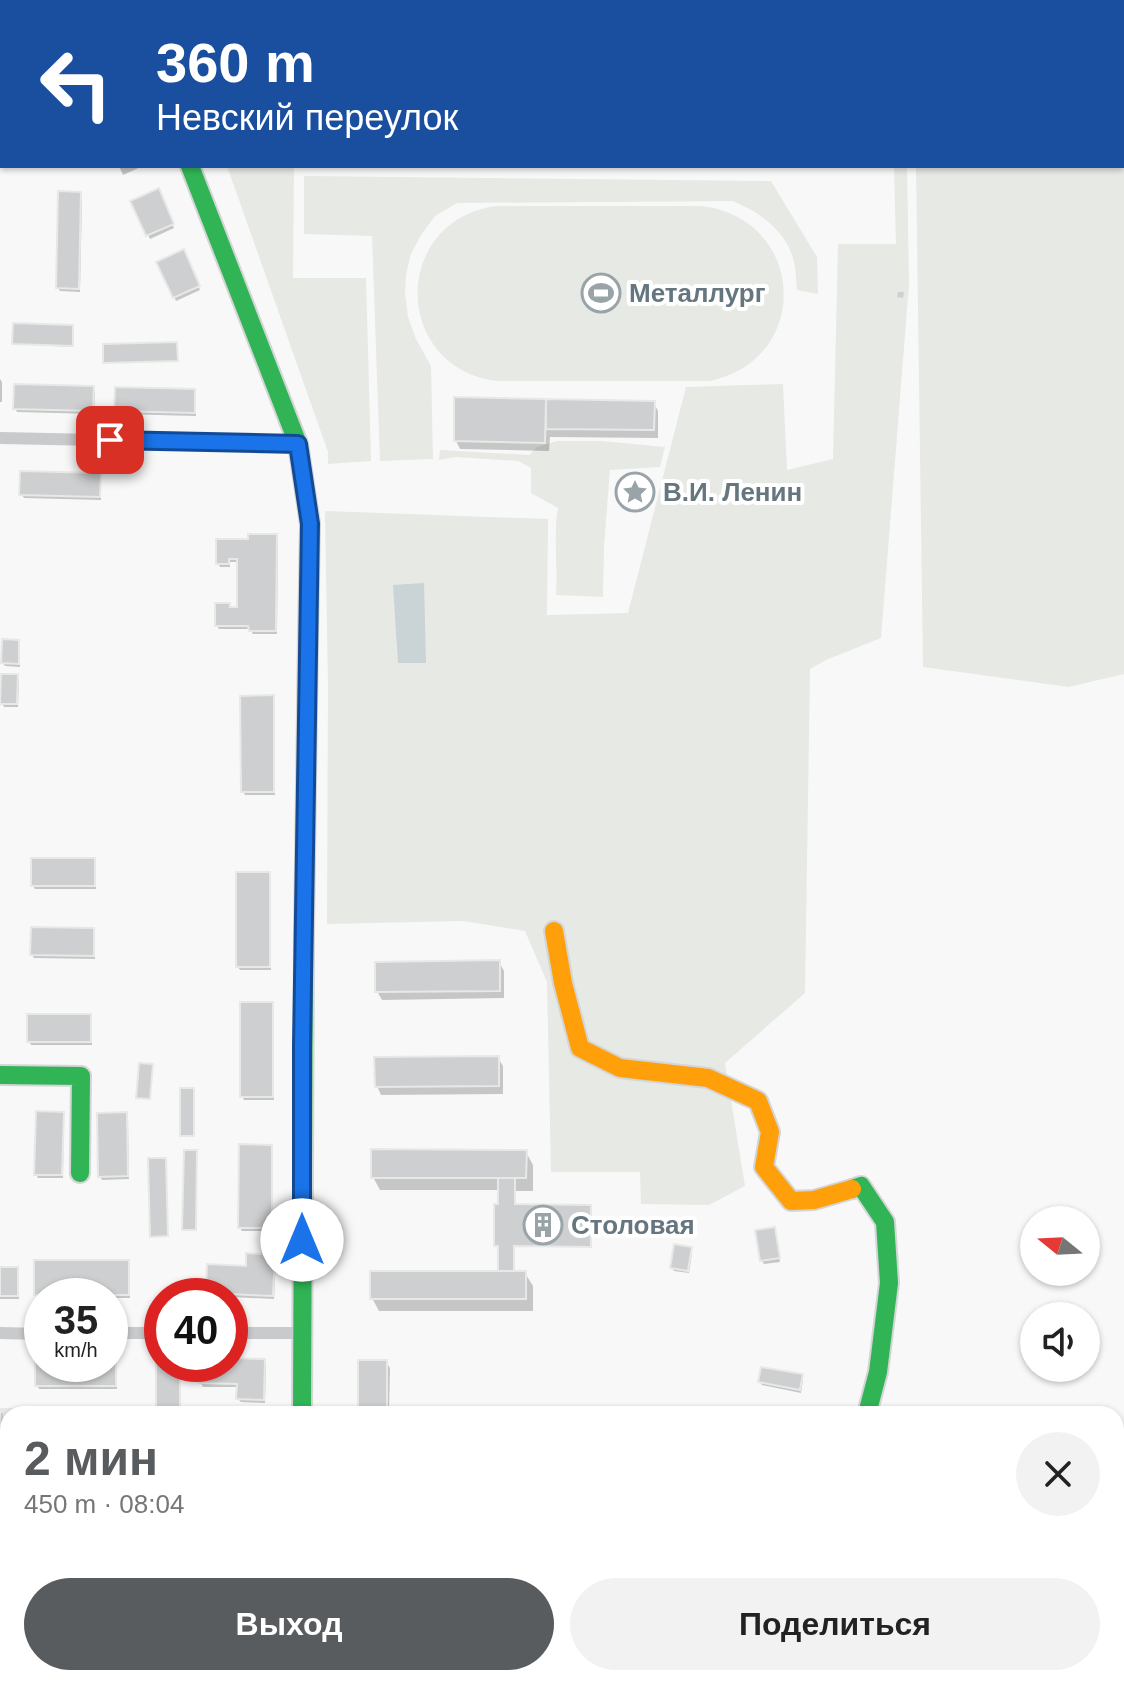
<!DOCTYPE html>
<html lang="ru">
<meta charset="utf-8">
<style>
:root{--surface:#fff;--page:#f2f2f2;--text:#222;--muted:#767676;--accent:#585c5f}
body{margin:0;font-family:Helvetica,sans-serif;background:var(--page);color:var(--text);height:100vh;display:flex;flex-direction:column;font-size:30px;white-space:nowrap}
*{box-sizing:border-box;margin:0}
p{font-size:26px;color:var(--muted)}
.icon{flex:none;width:44px;height:44px;fill:none;stroke:currentColor;stroke-width:2;stroke-linecap:round;stroke-linejoin:round}
.map{position:relative;flex:1;overflow:hidden}
.sheet{position:absolute;left:0px;top:1406px;width:1124px;height:280px;display:flex;flex-direction:column;background:var(--surface);border-radius:24px 24px 0 0;box-shadow:0 2px 6px #0004}
.sheet>*{flex:none}
.top-card{position:absolute;left:0px;top:0px;width:1124px;height:168px;box-shadow:0 2px 6px #0004;background:#1a4fa0;color:#fff;overflow:hidden}
.needle{width:52px;rotate:288deg}
.buttons{position:absolute;left:1020px;top:1206px;display:grid;gap:16px}
.buttons a{display:grid;place-items:center;width:80px;height:80px;border-radius:50%;background:var(--surface);box-shadow:0 2px 6px #0004;font-size:40px}
.speed{position:absolute;left:24px;top:1278px;display:flex;gap:16px;font-size:40px;font-weight:700;text-align:center}
.speed>*{display:grid;place-content:center;width:104px;height:104px;border-radius:50%;background:var(--surface);box-shadow:0 2px 6px #0004;line-height:1}
.speed small{font-size:20px;font-weight:400}
.speed .limit{border:12px solid #d22;background:#fff;color:#111}
.pin{position:absolute;display:grid;place-items:center;width:68px;height:68px;color:#fff;margin:-34px;border-radius:16px;box-shadow:0 4px 12px #0006}
.me{position:absolute;width:88px;margin:-44px;rotate:0deg;stroke-linejoin:round;filter:drop-shadow(0 0 6px #0008)}
.turn{display:flex;align-items:center;gap:28px;height:168px;padding:0 24px;font-size:36px}
.turn .icon{width:104px;height:104px;stroke-width:2.5}
.turn b{display:block;font-size:56px;line-height:68px}
.round{display:grid;place-items:center;flex:none;width:84px;height:84px;border-radius:42px;background:var(--page)}
.summary{display:flex;align-items:center;justify-content:space-between;height:136px;padding:0 24px}
h1{font-size:48px;font-weight:600;line-height:60px;color:var(--accent)}
.primary-button{display:flex;gap:16px;margin-top:auto;padding:16px 24px}
.primary-button a{flex:1;height:92px;border-radius:48px;background:var(--accent);color:#fff;font-size:32px;font-weight:600;line-height:92px;text-align:center}
.primary-button a+a{background:var(--page);color:var(--text)}
.map>svg:first-child{display:block}
</style>
<div class="map">
<svg width="1124" height="1686" viewBox="0 0 1124 1686">
<rect width="100%" height="100%" fill="#f8f8f8"/>
<path fill="#e7e8e8" d="M130,1407L131,1414H8V1678H153L163,1686H0V1408Z
M1116,1433L1124,1434V1686H874L875,1678H1116Z
M330,1678H714L713,1686H330Z"/>
<path fill="#e7e9e5" d="M168,0H312L365,2H168Z
M1122,77H1124V674L1069,687L923,667L916,166H1122Z
M227,166H294L293,278H366L371,461L328,464V452Z
M894,166H907L909,284L881,638L826,660L810,669L805,993L725,1063L745,1186L709,1205L641,1204L640,1172H551L547,982L525,931L463,921L327,924L328,687L325,511L548,519L547,615L628,613L686,387L783,384L787,470L833,459L838,244H896Z
M304,176L771,181L817,257L818,294L797,290C796,280 796,268 793,258C785,230 759,212 733,201L457,203L435,216L421,235L411,254L406,275L405,293L408,317L416,339L431,366L433,459L380,461L372,236L304,234Z
M496,206H702C806,219 813,359 710,381H496C391,366 392,220 496,206Z
M557,441H601L665,447L660,467L610,470L604,546L603,597L556,595C558,566 553,536 558,508L531,493V468L518,461L456,457L439,460L440,450L529,455L537,447Z
M503,1678H709L708,1686H503Z"/>
<path fill="#cad3d5" d="M424,583L426,663H398L393,585Z"/>
<path fill="#0003" d="M67,0H88L68,2Z
M119,166H143L123,175Z
M80,194L82,198L80,292L60,291L58,288Z
M160,194L174,228L150,239L133,202Z
M185,255L200,290L176,301L159,263Z
M73,328L72,347L14,344Z
M177,345V362H105Z
M0,379L2,382V402H0Z
M93,388L95,392L94,414L17,412L15,408Z
M194,391L196,394V416L118,414L116,411Z
M456,399L654,403L658,411V438L550,437L549,451L460,449L456,441Z
M99,475L101,478V500L24,498L22,495Z
M275,536L278,540L277,634H253L250,629H219L217,626L229,605L232,609H239V562H230V567H220L218,563Z
M18,642L20,645V667L5,666L3,663Z
M17,676L19,680L18,707H4L2,703Z
M272,697L274,701L275,795H245L243,791Z
M94,860L96,864V889H35L33,886Z
M269,874L271,878V970H240L238,967Z
M93,930L95,934V959L34,958L32,955Z
M499,962L504,971V998L382,1000L377,991Z
M272,1004L274,1007V1100H244L242,1096Z
M90,1016L92,1020V1045H31L29,1041Z
M498,1058L503,1066V1094L381,1095L377,1086Z
M62,1114L64,1118L63,1178H38L36,1174Z
M126,1114L128,1118L129,1179L102,1180L100,1176Z
M271,1147L273,1150V1231H242L240,1228Z
M526,1152L533,1165V1191H515V1206L591,1208V1247H514L513,1273H525L533,1286V1311H379L372,1298L502,1273L500,1247L496,1246L500,1190H380L373,1177Z
M774,1230L780,1262L764,1264L762,1261Z
M690,1249L692,1253L689,1273L674,1271L672,1267Z
M274,1256L276,1260L274,1299L210,1296L208,1293L248,1268Z
M128,1262L130,1266V1298H110V1296H42V1298H38L36,1295Z
M0,1269H17L19,1272V1299H0Z
M230,1360L264,1361L266,1364L265,1403L241,1402L238,1399L239,1387H203L201,1383V1364H230Z
M42,1361V1364H110V1362H115L117,1365V1389H39L37,1385Z
M386,1362L390,1368L389,1414H360Z
M801,1376L803,1380L801,1393L762,1385L760,1382Z
M1116,1435L1121,1443V1500H1116Z
M1116,1597H1124V1625H1116Z
M395,1678H422V1686H394Z"/>
<path fill="#cdcfd0" stroke="#e8e8e7" stroke-width="2" d="M0,0H50V2H2V24H0Z
M159,188L174,224L146,236L130,201Z
M58,191L81,192L79,289L56,288Z
M184,249L200,286L173,298L156,262Z
M897,291H905L904,299L896,298Z
M13,323L73,325V346L12,344Z
M177,342L178,361L103,363V344Z
M14,384L94,386L93,411L13,409Z
M115,387L195,389V413L114,411Z
M454,397L546,399L545,443L454,441Z
M546,399L655,401L654,430L546,429Z
M20,471L101,473L100,497L19,495Z
M248,534H277L276,631H249L248,626H215V603H230V607H237V559H229V564H216V539H248Z
M2,639L19,640V664L1,663Z
M1,674H18L17,704H0Z
M274,695V792H241L240,696Z
M31,858H95V886H31Z
M236,872H270V967H236Z
M31,927L94,928V956L30,955Z
M500,960V991L375,992V962Z
M240,1002H273V1097H240Z
M27,1014H91V1042H27Z
M499,1056V1086L375,1087L374,1057Z
M139,1063L153,1064L150,1099L136,1098Z
M180,1088H194V1136H180Z
M36,1111L64,1112L62,1175H34Z
M127,1112L128,1176L98,1177L97,1113Z
M239,1144L272,1145V1228H238Z
M371,1149L527,1150L526,1178H371Z
M184,1150H197L196,1230H182Z
M148,1158H166L168,1236L150,1237Z
M498,1178H515V1204L591,1205V1247L514,1246V1271H498V1246H494V1204H498Z
M775,1227L780,1258L760,1261L755,1230Z
M674,1244L692,1247L688,1271L670,1268Z
M246,1253L275,1255L273,1296L206,1293L207,1264L246,1266Z
M34,1260H129V1295H34Z
M0,1267H18V1296H0Z
M370,1271H526V1299H370Z
M230,1358L265,1359L264,1400L236,1399L237,1384L199,1383V1364H230Z
M35,1359H42V1364H110V1360H116V1386H35Z
M358,1360H387V1414H358Z
M156,1363L180,1364V1414H156Z
M761,1367L803,1374L800,1390L758,1382Z
M25,1411L118,1413L25,1414Z
M0,1412H4V1434H0Z
M1116,1433H1118L1117,1492H1116Z
M1116,1595H1124V1620L1116,1619Z
M23,1678H80V1686H23Z
M220,1678H250V1686H220Z
M393,1678H418V1686H392Z
M776,1682H805V1686H776Z"/>
<g fill="none" stroke-linecap="round" stroke-linejoin="round">
<g stroke="#d4d5d6" stroke-width="22">
<path id="fast" d="M190,166L298,444L310,524L308,633
M0,1075L81,1076L80,1173
M852,1189L861,1186L885,1222L889,1283L878,1372L867,1414
M302,1414L304,934"/>
</g>
<g stroke="#d4d5d6" stroke-width="22">
<path id="slow" d="M554,931L563,983L580,1048L620,1068L708,1078L758,1101L770,1132L764,1167L791,1201L814,1200L852,1189"/>
</g>
<g stroke="#d4d5d6" stroke-width="22">
<path id="jam" d="M304,934L308,633"/>
</g>
<path stroke="#c9cacb" stroke-width="12" d="M125,0L126,2
M0,438L298,444
M0,1333L42,1334
M110,1333H162
M230,1333H302
M303,1678V1686
M852,1686V1678"/>
<use href="#fast" stroke="#30b455" stroke-width="18"/>
<use href="#slow" stroke="#ff9f0a" stroke-width="18"/>
<use href="#jam" stroke="#e5322d" stroke-width="18"/>
</g>
<g fill="none" stroke-linecap="round" stroke-linejoin="round">
<g stroke="#114b97" stroke-width="20">
<path id="route" d="M110,440L298,444L310,524L302,1046V1240"/>
</g>
<use href="#route" stroke="#1a73e8" stroke-width="14"/>
</g>
<defs>
<g id="stadium-ring" transform="scale(2)"><circle r="9.5" fill="#fff" stroke="#99a4a9" stroke-width="1.5"/><path d="M0-5a6.5 5 0 1 0 0 10a6.5 5 0 1 0 0-10ZM-3.5-1.8h7v3.6h-7Z" fill="#99a4a9"/></g>
<g id="sight-ring" transform="scale(2)"><circle r="9.5" fill="#fff" stroke="#99a4a9" stroke-width="1.5"/><path d="M0-6L1.8-2.2L6-1.7L2.9 1.2L3.7 5.4L0 3.3L-3.7 5.4L-2.9 1.2L-6-1.7L-1.8-2.2Z" fill="#99a4a9"/></g>
<g id="building-ring" transform="scale(2)"><circle r="9.5" fill="#fff" stroke="#99a4a9" stroke-width="1.5"/><path d="M-4-6H4V6H1V3H-1V6H-4ZM-2.5-4.3h1.7v1.8h-1.7ZM.8-4.3h1.7v1.8H.8ZM-2.5-1h1.7V.8h-1.7ZM.8-1h1.7V.8H.8Z" fill="#99a4a9"/></g>
</defs>
<g fill-rule="evenodd">
<use href="#stadium-ring" x="601" y="293"/>
<use href="#sight-ring" x="635" y="492"/>
<use href="#building-ring" x="543" y="1225"/>
</g>
<g text-anchor="middle" stroke-width="8" stroke-linejoin="round" paint-order="stroke">
<g font-size="26" font-weight="bold" fill="#66767f" stroke="#fff" text-anchor="start">
<text x="629" y="302">Металлург</text>
<text x="663" y="501">В.И. Ленин</text>
<text x="571" y="1234">Столовая</text>
</g>
</g>
</svg>
<div class="buttons">
<a><svg class="needle" viewBox="-14 -14 28 28"><path d="M0-13l5 13h-10z" fill="#e53935"/><path d="M0 13l5-13h-10z" fill="#767676"/></svg></a>
<a><svg class="icon" aria-label="sound" viewBox="0 0 24 24"><path d="M4 9h4l5-4v14l-5-4H4zM17 9q2 3 0 6"/></svg></a>
</div>
<div class="speed"><div>35<small>km/h</small></div><div class="limit">40</div></div>
<div class="pin" style="left:110px;top:440px;background:#d93025"><svg class="icon" aria-label="arrive" viewBox="0 0 24 24"><path d="M6 21V4h12l-3 4 3 4H6"/></svg></div>
<svg class="me" style="left:302px;top:1240px" viewBox="-20 -20 40 40"><circle r="19" fill="#fff"/><path d="M0-13L10 11 0 6-10 11z" fill="#1a73e8"/></svg>
<div class="top-card">
<div class="turn"><svg class="icon" aria-label="left" viewBox="0 0 24 24"><path d="M17 20v-9H6M10 6l-5 5 5 5"/></svg><div><b>360 m</b>Невский переулок</div></div>
</div>
<section class="sheet">
<div class="summary"><div><h1>2 мин</h1><p>450 m · 08:04</p></div><a class="round"><svg class="icon" aria-label="close" viewBox="0 0 24 24"><path d="M6 6l12 12M18 6L6 18"/></svg></a></div>
<div class="primary-button"><a>Выход</a><a>Поделиться</a></div>
</section>
</div>
